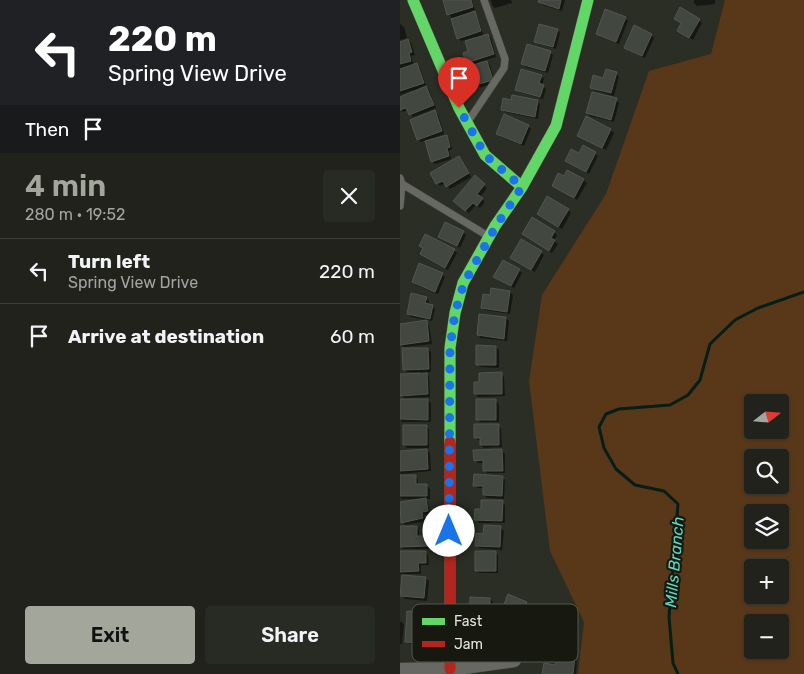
<!DOCTYPE html>
<meta charset="utf-8">
<style>
:root{--surface:#20221b;--page:#282a24;--text:#f1f3f6;--muted:#a2a4a3;--line:#3d3f3a;--accent:#a3a69b}
body{margin:0;font-family:Rubik,sans-serif;background:var(--page);color:var(--text);height:100vh;display:flex;flex-direction:column;font-size:19px;white-space:nowrap}
*{box-sizing:border-box;margin:0}
p{font-size:16px;color:var(--muted)}
.icon{flex:none;width:28px;height:28px;fill:none;stroke:currentColor;stroke-width:2;stroke-linecap:round;stroke-linejoin:round}
.map{position:relative;flex:1;overflow:hidden}
.panel{display:flex;flex-direction:column;background:var(--surface);width:400px}
.panel>*{flex:none}
.hud{background:#202124;color:#fff;overflow:hidden}
.needle{width:32px;rotate:73deg}
.buttons{position:absolute;left:344px;top:394px;display:grid;gap:10px}
.buttons a{display:grid;place-items:center;width:45px;height:45px;border-radius:5px;background:var(--surface);box-shadow:0 1px 4px #0004,0 0 0 1px var(--line);font-size:25px}
.pin{position:absolute;display:grid;place-items:center;width:42px;height:42px;color:#fff;margin:-51px -21px;border-radius:50% 50% 50% 0;rotate:-45deg;box-shadow:0 0 5px #0007}
.pin .icon{rotate:45deg}
.me{position:absolute;width:55px;margin:-28px;rotate:0deg;stroke-linejoin:round;filter:drop-shadow(0 0 4px #0008)}
.turn{display:flex;align-items:center;gap:18px;height:105px;padding:0 25px;font-size:22px}
.turn .icon{width:65px;height:65px;stroke-width:2.5}
.turn b{display:block;font-size:35px;line-height:42px}
.then{display:flex;align-items:center;height:48px;padding:0 25px;background:#0003;gap:10px;font-size:19px}
.round{display:grid;place-items:center;flex:none;width:52px;height:52px;border-radius:5px;background:var(--page)}
.summary{display:flex;align-items:center;justify-content:space-between;height:85px;padding:0 25px}
h1{font-size:30px;font-weight:600;line-height:38px;color:var(--accent)}
.button{display:flex;gap:10px;margin-top:auto;padding:10px 25px}
.button a{flex:1;height:58px;border-radius:5px;background:var(--accent);color:#111;font-size:20px;font-weight:600;line-height:58px;text-align:center}
.button a+a{background:var(--page);color:var(--text)}
ul{padding:0;list-style:none}
li{display:flex;align-items:center;gap:15px;height:65px;padding:0 25px;border-top:1px solid var(--line)}
li div{flex:1}
li b{display:block;font-size:19px}
li em{font-style:normal}
main{display:flex;flex:1;min-height:0}
.map>svg:first-child{display:block}
</style>
<main>
<section class="panel">
<div class="hud">
<div class="turn"><svg class="icon" aria-label="left" viewBox="0 0 24 24"><path d="M17 20v-9H6M10 6l-5 5 5 5"/></svg><div><b>220 m</b>Spring View Drive</div></div>
<div class="then">Then<svg class="icon" aria-label="arrive" viewBox="0 0 24 24"><path d="M6 21V4h12l-3 4 3 4H6"/></svg></div>
</div>
<div class="summary"><div><h1>4 min</h1><p>280 m · 19:52</p></div><a class="round"><svg class="icon" aria-label="close" viewBox="0 0 24 24"><path d="M6 6l12 12M18 6L6 18"/></svg></a></div>
<ul>
<li><svg class="icon" aria-label="left" viewBox="0 0 24 24"><path d="M17 20v-9H6M10 6l-5 5 5 5"/></svg><div><b>Turn left</b><p>Spring View Drive</p></div><em>220 m</em></li>
<li><svg class="icon" aria-label="arrive" viewBox="0 0 24 24"><path d="M6 21V4h12l-3 4 3 4H6"/></svg><div><b>Arrive at destination</b></div><em>60 m</em></li>
</ul>
<div class="button"><a>Exit</a><a>Share</a></div>
</section>
<div class="map">
<svg width="404" height="674" viewBox="0 0 404 674">
<rect width="100%" height="100%" fill="#2b2e24"/>
<path fill="#59381a" fill-rule="evenodd" d="M325,0H404V674H178L184,622L150,551L129,381L142,295L206,194L249,71L311,54ZM352,402H380V430H352ZM352,458H380V485H352ZM352,512H380V540H352ZM352,568H380V595H352ZM352,622H380V650H352Z"/>
<path fill="#0007" d="M44,0H72L75,10L72,11L77,16L84,37L88,35L91,38L96,57L79,62L80,65L87,62L90,65L95,83L79,88L76,85L72,67L67,62L70,52L75,39V37L61,41L58,38L53,19L49,14Z
M91,0H111L112,3L95,8L92,5Z
M140,0H165L162,11L143,5L140,2Z
M294,0H315V4L297,6L294,3Z
M225,18L228,21L219,44L200,36L197,33Z
M275,19L299,20L302,23L293,40L281,33L282,24Z
M0,24L4,27L7,38L0,40Z
M157,30L160,33L156,49L139,44L136,41Z
M251,35L254,38L245,58L228,50L225,47Z
M8,41L11,43L15,55L11,56L14,66L17,65L20,68L26,86H25L29,90L36,108L13,117L8,110L3,112L0,108V98L14,92L13,90L0,95V43Z
M150,52L153,55L148,73L126,67L123,64Z
M216,73L219,76L214,96L194,90L191,87Z
M141,76L144,79L142,85L146,89L143,99L120,92L117,89Z
M216,100L219,103L214,122L190,116L188,113Z
M137,102L140,104L138,119L105,112L102,109Z
M35,112L38,115L44,134L28,140V142L46,136L49,139L52,149L49,151L51,159L35,164L32,161L26,140L21,142L18,139Z
M186,118L211,130L214,133L206,150L181,138L178,135Z
M128,126L131,129L124,146L101,137L98,134Z
M195,153L198,156L189,174L170,163L179,154Z
M61,160L71,177L50,189L46,183L40,186L31,174Z
M168,171L184,180L187,183L177,200L156,188L153,185L164,178Z
M75,177L87,188L80,197L85,202L80,208L76,205L69,213L58,204Z
M168,210L171,213L162,229L141,216Z
M63,232L66,235L60,248L42,239L39,236Z
M154,232L157,235L154,241L158,244L152,253L126,237L123,234Z
M54,250L57,253L48,270L25,257L22,254Z
M141,252L144,255L135,272L115,261Z
M119,270L122,273L114,288L98,280L95,277Z
M42,274L45,277L38,294L16,285L13,282Z
M110,292L113,295L110,314L85,310L82,307Z
M26,298L29,301L28,305L32,306L35,309L32,321L11,317L8,314Z
M106,318L109,321L107,341L81,338L78,335Z
M26,322L29,325L32,344L4,347L1,344L0,325Z
M96,347L99,350V368L80,367L77,364Z
M28,349L31,352V372H24L29,377L30,397L6,398V400H28L31,403V422H1L0,400H6L1,395L20,374V372H7L4,369Z
M101,374L104,377L105,396L78,397L76,394L80,383Z
M96,401L99,404V422H80L77,419Z
M98,425L101,428L102,447L84,448L81,445V440H78L75,437Z
M26,426L29,429V448H7L4,445Z
M27,450L30,453L31,471L1,474L0,472V452Z
M102,451L105,454V473H87L84,470V463H78L75,460Z
M0,476H15L18,479V486H27L30,489V499H25L28,502L30,514L24,515L26,521L5,525L2,522L0,504L19,500V499H2L0,497Z
M102,477L105,480L104,499L87,498L84,495L85,488H78L75,485Z
M102,502L105,505V523H79L76,520L82,511Z
M0,527H16L19,530V537H27L30,540V549H3L0,546Z
M101,528L104,531L102,550L79,548L76,545L84,535Z
M0,552H26L28,555L29,565H21V574H0Z
M95,552L98,555V573H79L76,570Z
M26,578L29,581L27,601L5,599L2,596Z
M108,596L127,603L130,606L122,626L113,622L110,619L111,617L105,614L102,611Z
M90,599L93,602L92,628H74L71,625Z
M28,614L31,617L29,639H23L22,645L10,644L7,641Z
M0,621L4,624L2,644H0Z
M174,659L177,662L176,674H144L156,666Z"/>
<g fill="none" stroke-linecap="round" stroke-linejoin="round">
<path stroke="#051e18" stroke-width="3" d="M278,674L273,663L269,617L278,504L264,491L235,485L216,469L204,448L199,427L206,414L219,409L270,405L288,395L300,380L310,344L335,320L358,308L404,292"/>
</g>
<path fill="#424740" stroke="#52564e" d="M43,0H71L73,7L47,15Z
M139,0H161L159,9L138,2Z
M280,7L300,19L289,38L277,31L281,23L274,19Z
M205,9L226,17L216,42L196,34Z
M75,11L81,31L57,39L51,19Z
M139,24L158,29L153,47L134,42Z
M234,25L252,34L242,56L224,48Z
M88,34L94,54L66,63L63,53L68,51L65,41Z
M8,39L12,52L9,53L11,61L0,64V42Z
M127,44L151,51L145,71L121,64Z
M87,61L93,80L75,85L69,66Z
M17,63L24,83L0,91V69Z
M121,69L142,75L139,83L144,85L140,97L115,90Z
M206,69L217,72L211,93L190,88L193,75L203,78Z
M26,86L34,105L9,115L6,108L0,110V97Z
M192,92L217,98L211,120L186,113Z
M112,95L138,100L135,117L101,110L103,98L111,100Z
M35,110L42,131L17,140L10,120Z
M104,114L129,125L121,144L96,134Z
M186,116L211,129L202,148L177,136Z
M47,135L50,147L47,148L49,156L31,162L25,141Z
M183,145L196,152L186,172L165,161L171,149L179,153Z
M59,156L69,173L46,187L43,181L36,184L30,173Z
M167,170L184,179L174,198L152,186L158,173L164,176Z
M75,175L85,184L77,194L83,198L77,206L73,203L65,211L53,201Z
M147,196L169,209L158,227L137,214Z
M132,217L155,231L151,238L155,240L149,251L122,234Z
M45,222L64,231L57,246L38,237Z
M25,234L55,249L45,268L20,254L23,248L19,246Z
M121,239L142,251L131,270L110,258Z
M103,260L120,269L111,286L93,277Z
M19,263L43,273L35,292L12,282Z
M91,288L110,291L107,312L81,308L83,294L90,295Z
M11,293L27,297L25,303L33,305L30,319L7,314Z
M79,314L106,317L104,339L77,335Z
M27,320L29,341L0,345V324Z
M76,345L96,346V365H76Z
M2,348H28L29,369L3,370Z
M102,372V394H74V382H79V373Z
M27,373L28,394L0,396V374Z
M0,399H28V420L0,419Z
M76,399H96V420H76Z
M74,424H99V445H80V438H74Z
M3,425H27V445H3Z
M27,449L28,469L0,471V451Z
M102,449L103,471H83V460L74,461L73,450Z
M74,474L103,476L102,496L83,495V486H73Z
M0,475H16V484H27V496H0Z
M26,498L28,511L22,512L23,518L1,523L0,502Z
M81,500H103L102,521L74,520L75,509H81Z
M84,525L101,526L100,547L75,546L76,533L83,534Z
M0,526H17V536H28V546L0,547Z
M0,551H26V563H18L19,571L0,572Z
M75,551H96V571H75Z
M2,575L26,577L24,598L0,596Z
M108,594L127,602L119,624L109,620L110,615L101,612Z
M70,597L90,598V625H69Z
M7,611L28,613L27,637L20,636V643L5,642Z
M156,655L175,657L173,674H142L144,663L155,665Z"/>
<g fill="none" stroke-linecap="round" stroke-linejoin="round">
<g stroke="#4a4c43" stroke-width="8">
<path id="lane" d="M69,120L104,68L105,59L84,0
M0,178L2,184L88,236
M0,206L2,184"/>
</g>
<g stroke="#4a4c43" stroke-width="15">
<path id="street" d="M0,670L50,669L114,660"/>
</g>
<g stroke="#4a4c43" stroke-width="12">
<path id="fast" d="M13,0L59,108L85,155L122,187
M50,442V348L55,313L63,283L95,226L122,187L156,126L188,0"/>
</g>
<g stroke="#4a4c43" stroke-width="12">
<path id="jam" d="M50,442V669"/>
</g>
<use href="#lane" stroke="#666861" stroke-width="7"/>
<use href="#street" stroke="#666861" stroke-width="14"/>
<use href="#fast" stroke="#63d668" stroke-width="11"/>
<use href="#jam" stroke="#b3261e" stroke-width="11"/>
</g>
<g fill="none" stroke-linecap="round" stroke-linejoin="round">
<path stroke="#1a73e8" stroke-width="9" stroke-dasharray="0 16.2" d="M49,531L50,348L55,313L64,283L96,226L122,187L85,155L59,108"/>
</g>
<g text-anchor="middle" stroke-width="4.5" stroke-linejoin="round" paint-order="stroke">
<g font-size="16" font-style="italic" fill="#58dac3" stroke="#171911">
<text transform="translate(274 562) rotate(-85)" y="6">Mills Branch</text>
</g>
</g>
<rect x="12" y="604" width="166" height="58" rx="8" fill="#171911" stroke="#54574e" stroke-width="1"/>
<rect x="22" y="618" width="23" height="7" fill="#63d668"/>
<rect x="22" y="641" width="23" height="6" fill="#b3261e"/>
<g font-size="14" fill="#e4e7db">
<text x="54" y="626">Fast</text>
<text x="54" y="649">Jam</text>
</g>
</svg>
<div class="buttons">
<a><svg class="needle" viewBox="-14 -14 28 28"><path d="M0-13l5 13h-10z" fill="#e53935"/><path d="M0 13l5-13h-10z" fill="#a2a4a3"/></svg></a>
<a><svg class="icon" aria-label="search" viewBox="0 0 24 24"><circle cx="10" cy="10" r="6"/><path d="M15 15l6 6"/></svg></a>
<a><svg class="icon" aria-label="layers" viewBox="0 0 24 24"><path d="M12 4l9 5-9 5-9-5zM3 14l9 5 9-5"/></svg></a>
<a>+</a>
<a>−</a>
</div>
<div class="pin" style="left:59px;top:108px;background:#d93025"><svg class="icon" aria-label="arrive" viewBox="0 0 24 24"><path d="M6 21V4h12l-3 4 3 4H6"/></svg></div>
<svg class="me" style="left:49px;top:531px" viewBox="-20 -20 40 40"><circle r="19" fill="#fff"/><path d="M0-13L10 11 0 6-10 11z" fill="#1a73e8"/></svg>
</div>
</main>
